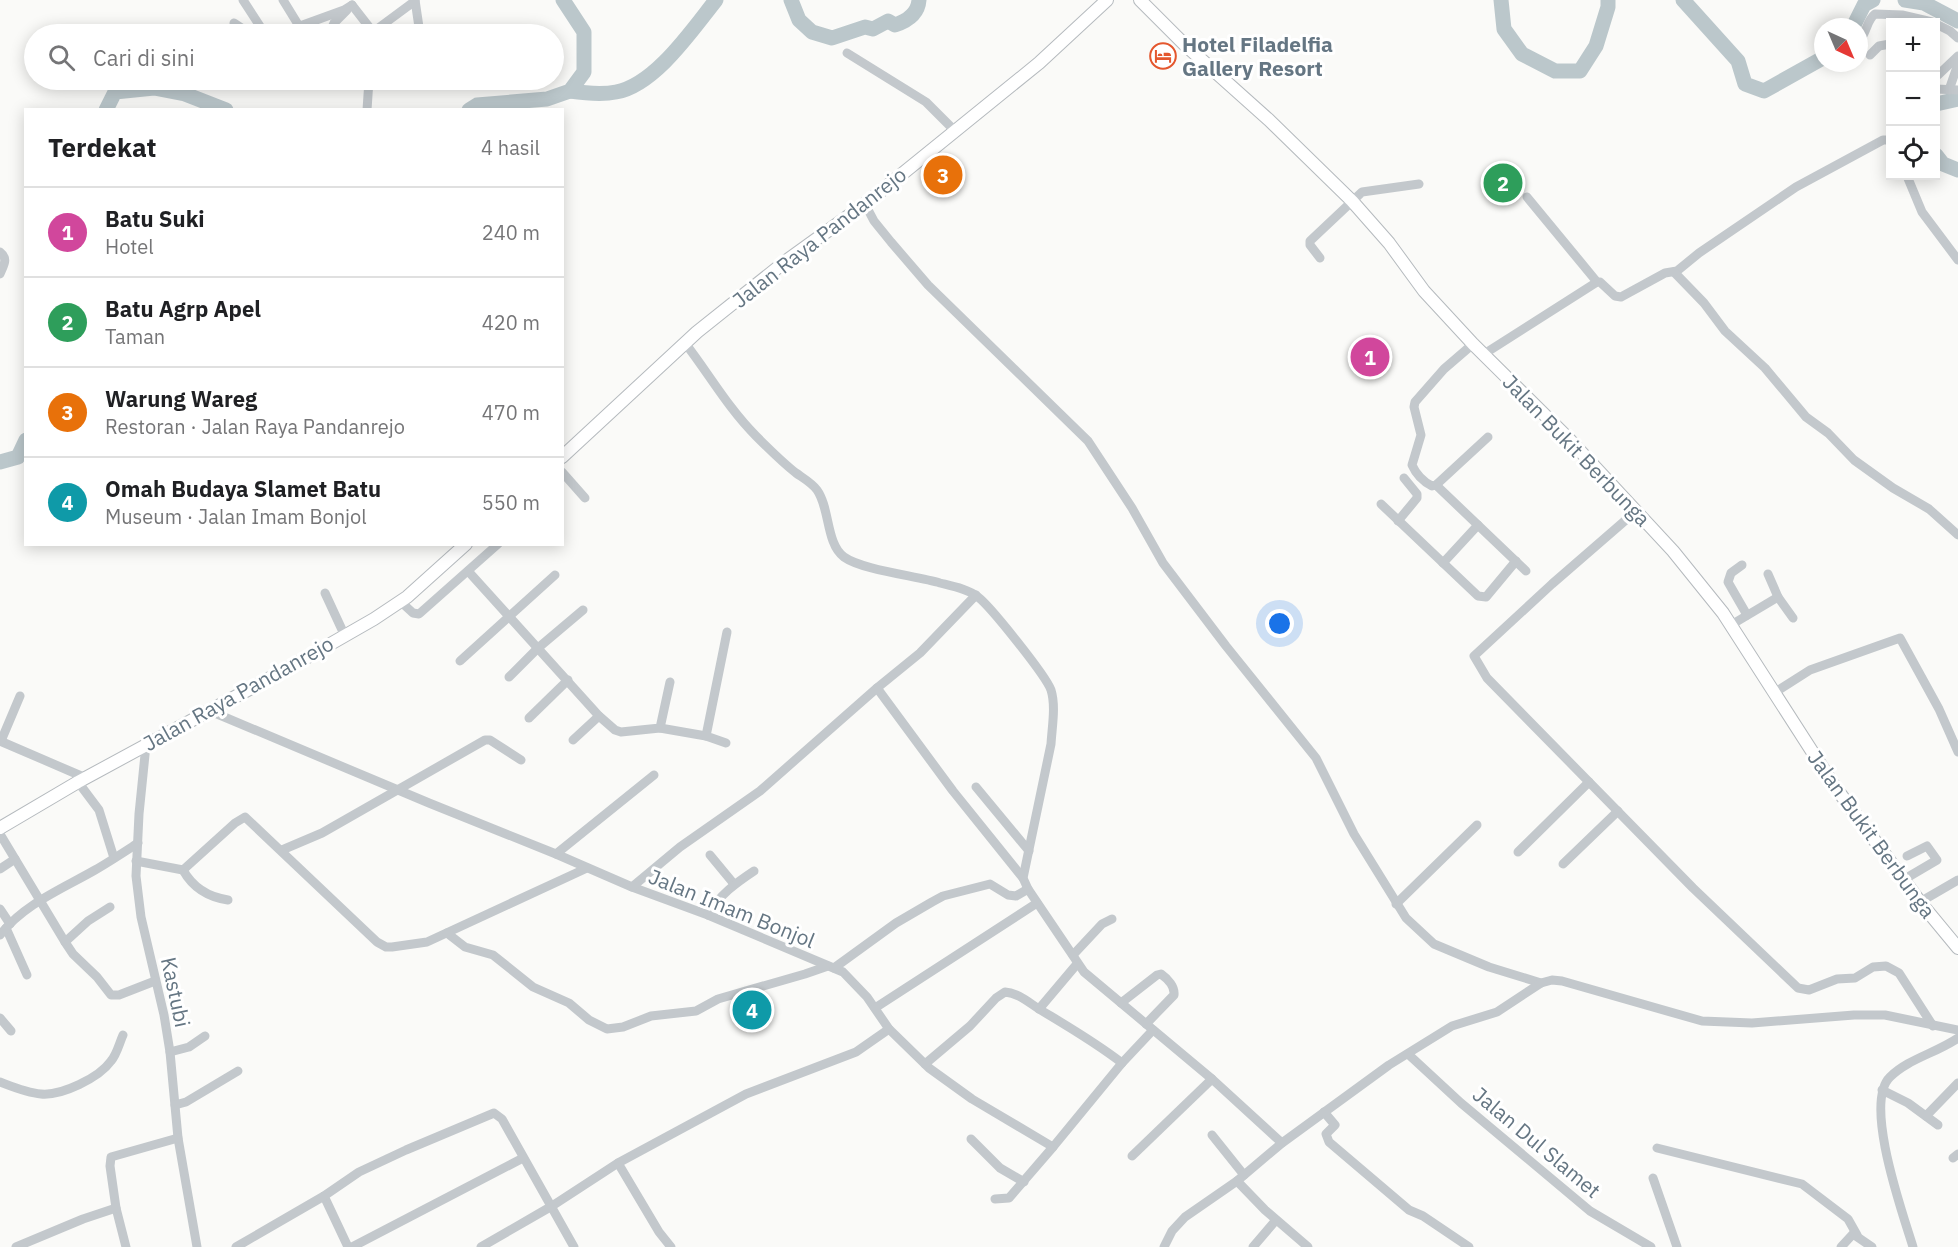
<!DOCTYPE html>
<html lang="id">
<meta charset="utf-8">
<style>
:root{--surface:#fff;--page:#f2f2f2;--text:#202124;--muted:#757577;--line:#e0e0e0;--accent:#ea580c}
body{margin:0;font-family:"IBM Plex Sans",sans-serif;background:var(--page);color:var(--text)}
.controls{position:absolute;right:18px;top:18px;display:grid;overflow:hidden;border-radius:0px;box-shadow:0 3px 15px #0003}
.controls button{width:54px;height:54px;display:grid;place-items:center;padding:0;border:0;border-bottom:2px solid var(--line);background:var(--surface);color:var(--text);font:30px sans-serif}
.compass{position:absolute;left:1814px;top:18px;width:54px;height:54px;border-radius:50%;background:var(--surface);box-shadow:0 3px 15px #0003;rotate:136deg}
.you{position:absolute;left:1280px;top:624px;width:21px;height:21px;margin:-15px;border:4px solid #fff;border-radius:50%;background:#1a73e8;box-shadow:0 0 0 9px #1a73e833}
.badge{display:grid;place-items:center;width:39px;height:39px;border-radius:50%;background:var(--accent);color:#fff;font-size:20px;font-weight:700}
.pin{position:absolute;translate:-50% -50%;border:3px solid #fff;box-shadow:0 2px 6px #0006}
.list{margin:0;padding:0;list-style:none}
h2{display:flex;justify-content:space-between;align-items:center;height:78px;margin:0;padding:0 24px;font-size:26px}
h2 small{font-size:20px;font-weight:400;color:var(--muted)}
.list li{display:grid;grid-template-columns:39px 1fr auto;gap:18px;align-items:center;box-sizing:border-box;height:90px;padding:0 24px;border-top:2px solid var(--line)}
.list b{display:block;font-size:22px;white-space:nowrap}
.list p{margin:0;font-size:20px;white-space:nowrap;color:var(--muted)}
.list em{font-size:20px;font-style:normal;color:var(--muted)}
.icon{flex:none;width:33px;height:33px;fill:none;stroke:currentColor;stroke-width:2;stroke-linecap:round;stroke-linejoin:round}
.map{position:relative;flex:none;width:1958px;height:1247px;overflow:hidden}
.search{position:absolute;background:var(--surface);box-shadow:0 3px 15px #0003;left:24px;top:24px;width:540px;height:66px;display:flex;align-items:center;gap:15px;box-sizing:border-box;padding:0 21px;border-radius:33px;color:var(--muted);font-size:22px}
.panel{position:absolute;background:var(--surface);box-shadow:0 3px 15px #0003;left:24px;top:108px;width:540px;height:438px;border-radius:0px}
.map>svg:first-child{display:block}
</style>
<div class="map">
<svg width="1958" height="1247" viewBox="0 0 1958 1247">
<rect width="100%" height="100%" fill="#fafaf8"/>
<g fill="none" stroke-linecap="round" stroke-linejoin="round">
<!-- river -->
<g stroke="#bbc7cb" stroke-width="15">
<path d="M 791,0 L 799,20 L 812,32 L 832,38 L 865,27 L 873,29 L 888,21 L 895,25 C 907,21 918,14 919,0"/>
<polyline points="1501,0 1504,29 1522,54 1555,71 1580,71 1596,46 1608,7 1608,0"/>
<polyline points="1683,0 1738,61 1745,84 1764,91 1823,58"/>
<polyline points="1905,0 1924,3 1958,21"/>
<polyline points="1853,27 1864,5 1873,0"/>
<path d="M 570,91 C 584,93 601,95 616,92 C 655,85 692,30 716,0"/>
<polyline points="1936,104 1958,99"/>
<polyline points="106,110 115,92 154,88 185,94 226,110"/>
<polyline points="469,110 477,105 547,99 570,91 584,72 584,32 563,0"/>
<polyline points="1936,155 1943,164 1958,170"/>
<polyline points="0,462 18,457 26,440"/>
</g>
<!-- major casing -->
<g stroke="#b5babe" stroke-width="14">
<g id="major">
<polyline points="1140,0 1184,44 1269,120 1352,201 1389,243 1424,291 1473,344 1569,439 1673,551 1723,613 1833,784 1920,902 1958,948"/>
<polyline points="562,457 697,332 786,261 865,204 1039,63 1107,0"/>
<polyline points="0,828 78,782 292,666 374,619 407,597 466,544"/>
</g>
</g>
<!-- minor -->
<g stroke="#c3c8cc" stroke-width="9">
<polyline points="243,0 265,34"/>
<polyline points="283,0 299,26"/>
<polyline points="415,0 420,34"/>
<polyline points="352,5 373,32 415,1"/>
<polyline points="234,23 249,33 258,34"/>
<polyline points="1936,24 1950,31 1958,38"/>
<polyline points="278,34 344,10 352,5"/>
<polyline points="329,34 334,23 347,10"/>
<path d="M 1859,41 C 1867,33 1866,21 1875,14 L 1902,15 L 1932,22"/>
<polyline points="847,53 926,102 954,130"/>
<polyline points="1870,55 1879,46 1890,44"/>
<polyline points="1938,75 1958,56"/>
<polyline points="1936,89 1958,90"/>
<polyline points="1949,90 1958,64"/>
<polyline points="367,110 369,80"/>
<polyline points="1907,176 1922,212 1958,260"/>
<polyline points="1527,197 1597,282 1600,282 1615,296 1621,297 1665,273 1677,271 1699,253 1796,187 1883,140 1890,140"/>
<polyline points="865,204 874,221 891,242 928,285 1088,441 1132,508 1163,563 1226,646 1316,758 1354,834 1406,918 1434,944 1489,967 1541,983"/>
<path d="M 0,252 C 9,259 3,266 0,274"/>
<polyline points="1320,258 1310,245 1310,241 1362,192 1419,184"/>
<polyline points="1674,272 1704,303 1725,331 1765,368 1806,417 1828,433 1854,460 1893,488 1929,509 1958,535"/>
<path d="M 685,343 C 709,374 728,408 756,436 C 769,449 782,462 796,473 C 803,478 812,483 817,490 C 830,508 826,544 844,557 C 862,570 917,576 940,583 C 952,586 968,589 978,597 C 991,607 1046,676 1051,690 C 1056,706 1052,727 1051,744 L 1023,878 L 1028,889 L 1084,972 L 1212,1079 L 1282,1143"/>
<path d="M 1473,344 L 1444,369 L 1415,402 L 1414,407 L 1421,435 L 1412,465 C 1416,474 1422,481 1432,486 L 1436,485 L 1488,437"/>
<polyline points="1484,354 1597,282"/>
<polyline points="562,472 585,498"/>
<polyline points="1436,485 1526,571"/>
<polyline points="1381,504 1478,596 1486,597 1516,561"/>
<polyline points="1635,512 1552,584 1474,656 1487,678 1693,888 1798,988 1809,990 1837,979 1855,978 1873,967 1886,966 1899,973 1933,1026"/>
<polyline points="1398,521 1417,498 1417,494 1404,478"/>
<polyline points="1443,563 1478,525"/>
<polyline points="1742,565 1731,573 1728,582 1747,615"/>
<polyline points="468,571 599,716 615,730 621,732 660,728 670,682"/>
<polyline points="1768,574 1778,597 1793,618"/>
<polyline points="325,593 344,634"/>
<polyline points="401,602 413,613 419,614 498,544"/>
<polyline points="1731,625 1778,597"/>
<polyline points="460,661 555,575"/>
<polyline points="509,677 538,648 583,610"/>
<polyline points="877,688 920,653 976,595"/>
<polyline points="1774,693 1810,670 1900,638 1939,709 1958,752"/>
<polyline points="210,711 429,803 556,854 632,887 708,915 843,972 867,997 889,1029 929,1068 972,1099 1053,1147 1122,1063 1153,1030"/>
<polyline points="529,718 568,680"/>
<polyline points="660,728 706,736"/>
<polyline points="573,740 599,716"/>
<polyline points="0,741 86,778"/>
<polyline points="1,741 20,696"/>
<polyline points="726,743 706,736 727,632"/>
<polyline points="146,745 139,814 136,876 141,917 164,1015 170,1052 178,1138 197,1247"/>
<polyline points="78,782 99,810 114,858"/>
<polyline points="976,787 1029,851"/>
<polyline points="0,834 65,942 88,921 110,907"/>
<polyline points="282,850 322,833 485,740 490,740 521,760"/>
<polyline points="1518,852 1589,782"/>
<polyline points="556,854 654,775"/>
<polyline points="710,855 734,884"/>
<polyline points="136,861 183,870 235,823 245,817 377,942 386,947 392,947 427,942 587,868"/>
<polyline points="1563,864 1618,811"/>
<polyline points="0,869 15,859"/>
<path d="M 183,870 C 193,888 208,897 228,900"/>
<polyline points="1903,880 1937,860 1927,846 1907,856"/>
<polyline points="632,887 680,847 760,791 877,688 953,791 1023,878"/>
<polyline points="1920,902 1958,880"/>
<polyline points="1396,904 1477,825"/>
<polyline points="0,909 10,924"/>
<path d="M 708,915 C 719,895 736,883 754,871"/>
<polyline points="6,928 27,975"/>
<polyline points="447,933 465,947 493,955 533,987 569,1003 589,1020 607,1029 623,1027 651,1016 696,1011 718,999 805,974 828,966"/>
<path d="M 0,935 C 24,904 62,889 95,870 C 109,862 124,852 138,843"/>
<polyline points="65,942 73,954 97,977 111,995 119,995 155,981"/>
<polyline points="1073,955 1102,924 1112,919"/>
<polyline points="834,968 896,923 932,902 943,896 990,884 1008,895 1016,896 1028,889"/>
<path d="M 1121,1003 L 1157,975 L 1161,974 C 1168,979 1175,987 1174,995 L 1146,1024"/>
<polyline points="875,1008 1037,903"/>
<polyline points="1039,1009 1077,964"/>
<polyline points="0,1018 11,1031"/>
<polyline points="170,1052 189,1047 205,1036"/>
<polyline points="1408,1054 1461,1103 1590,1211 1651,1247"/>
<path d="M 925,1064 L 970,1026 L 996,998 L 1005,992 C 1018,993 1028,1002 1039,1009 C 1067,1026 1095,1042 1122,1063"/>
<path d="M 0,1082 C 13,1087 27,1093 41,1094 C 61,1096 99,1078 111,1061 C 117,1054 119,1044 123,1035"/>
<polyline points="1882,1090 1908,1103 1938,1125"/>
<polyline points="175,1105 186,1102 238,1071"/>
<polyline points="1324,1112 1335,1125 1326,1134 1329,1142 1409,1210 1423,1216 1469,1247"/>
<polyline points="1926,1116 1958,1083"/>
<polyline points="1212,1135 1244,1175"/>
<polyline points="971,1139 1000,1168 1024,1182"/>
<polyline points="1657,1148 1802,1184 1848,1219 1857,1235"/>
<polyline points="1132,1156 1212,1079"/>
<polyline points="1953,1158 1958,1154"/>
<polyline points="618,1163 659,1232 671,1247"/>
<polyline points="1653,1178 1677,1247"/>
<polyline points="1237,1181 1265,1210 1308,1247"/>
<polyline points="324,1196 348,1247"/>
<polyline points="995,1199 1009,1198 1053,1147"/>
<polyline points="116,1208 126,1247"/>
<polyline points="16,1247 83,1219 116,1208 110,1166 111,1157 178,1138"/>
<polyline points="236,1247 324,1196 359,1172 406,1150 494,1113 502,1119 574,1247"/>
<polyline points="352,1247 523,1158"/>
<polyline points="481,1247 552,1206 618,1163 746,1094 856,1052 889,1029"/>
<polyline points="1164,1247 1172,1231 1185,1217 1237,1181 1282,1143 1389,1065 1452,1026 1497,1012 1541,983 1552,980 1562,981 1702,1021 1752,1023 1854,1015 1885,1015 1958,1030"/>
<polyline points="1253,1247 1276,1220"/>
<polyline points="1841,1247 1853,1234 1872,1247"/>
<path d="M 1913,1247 C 1903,1214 1863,1103 1890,1077 C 1908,1059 1936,1053 1958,1038"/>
</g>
<!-- major -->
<use href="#major" stroke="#fff" stroke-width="12"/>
</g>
<!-- icons -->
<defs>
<g id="hotel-ring" transform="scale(1.35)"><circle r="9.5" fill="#fff" stroke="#e4572e" stroke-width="1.5"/><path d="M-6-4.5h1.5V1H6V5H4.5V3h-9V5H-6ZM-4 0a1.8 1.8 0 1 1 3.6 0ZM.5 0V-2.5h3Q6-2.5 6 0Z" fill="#e4572e"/></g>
</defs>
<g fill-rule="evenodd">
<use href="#hotel-ring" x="1163" y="56"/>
</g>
<g text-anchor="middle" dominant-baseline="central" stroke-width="6" stroke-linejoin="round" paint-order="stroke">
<!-- poi labels -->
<g font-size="21" font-weight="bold" fill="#657683" stroke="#fff" text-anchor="start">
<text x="1182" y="44">Hotel Filadelfia<tspan x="1182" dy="24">Gallery Resort</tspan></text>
</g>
<!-- street labels -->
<g font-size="21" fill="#657683" stroke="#fff">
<text transform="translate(819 237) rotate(-38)">Jalan Raya Pandanrejo</text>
<text transform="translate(1577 450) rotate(46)">Jalan Bukit Berbunga</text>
<text transform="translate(238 693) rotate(-29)">Jalan Raya Pandanrejo</text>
<text transform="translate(1872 834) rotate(54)">Jalan Bukit Berbunga</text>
<text transform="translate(732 908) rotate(22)">Jalan Imam Bonjol</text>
<text transform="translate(176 992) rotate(78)">Kastubi</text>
<text transform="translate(1537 1142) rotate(40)">Jalan Dul Slamet</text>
</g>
</g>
</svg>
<div class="controls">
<button>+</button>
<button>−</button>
<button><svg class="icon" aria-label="locate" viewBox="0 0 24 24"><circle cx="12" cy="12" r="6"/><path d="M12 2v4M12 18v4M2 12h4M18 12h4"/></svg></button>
</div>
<svg class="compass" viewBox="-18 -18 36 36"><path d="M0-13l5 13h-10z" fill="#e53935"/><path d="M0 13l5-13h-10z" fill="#757577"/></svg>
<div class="you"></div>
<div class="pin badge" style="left:1370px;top:357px;background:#d1479c">1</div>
<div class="pin badge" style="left:1503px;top:183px;background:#2e9e5b">2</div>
<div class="pin badge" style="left:943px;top:175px;background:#e8710a">3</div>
<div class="pin badge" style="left:752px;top:1010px;background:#0f9aa8">4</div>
<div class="search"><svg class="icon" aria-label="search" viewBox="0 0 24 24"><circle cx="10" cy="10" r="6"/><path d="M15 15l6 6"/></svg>Cari di sini</div>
<section class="panel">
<h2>Terdekat<small>4 hasil</small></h2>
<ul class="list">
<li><span class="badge" style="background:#d1479c">1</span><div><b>Batu Suki</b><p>Hotel</p></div><em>240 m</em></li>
<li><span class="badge" style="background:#2e9e5b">2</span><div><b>Batu Agrp Apel</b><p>Taman</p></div><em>420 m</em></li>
<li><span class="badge" style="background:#e8710a">3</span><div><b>Warung Wareg</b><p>Restoran · Jalan Raya Pandanrejo</p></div><em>470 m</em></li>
<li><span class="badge" style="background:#0f9aa8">4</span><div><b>Omah Budaya Slamet Batu</b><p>Museum · Jalan Imam Bonjol</p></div><em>550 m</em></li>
</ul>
</section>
</div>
